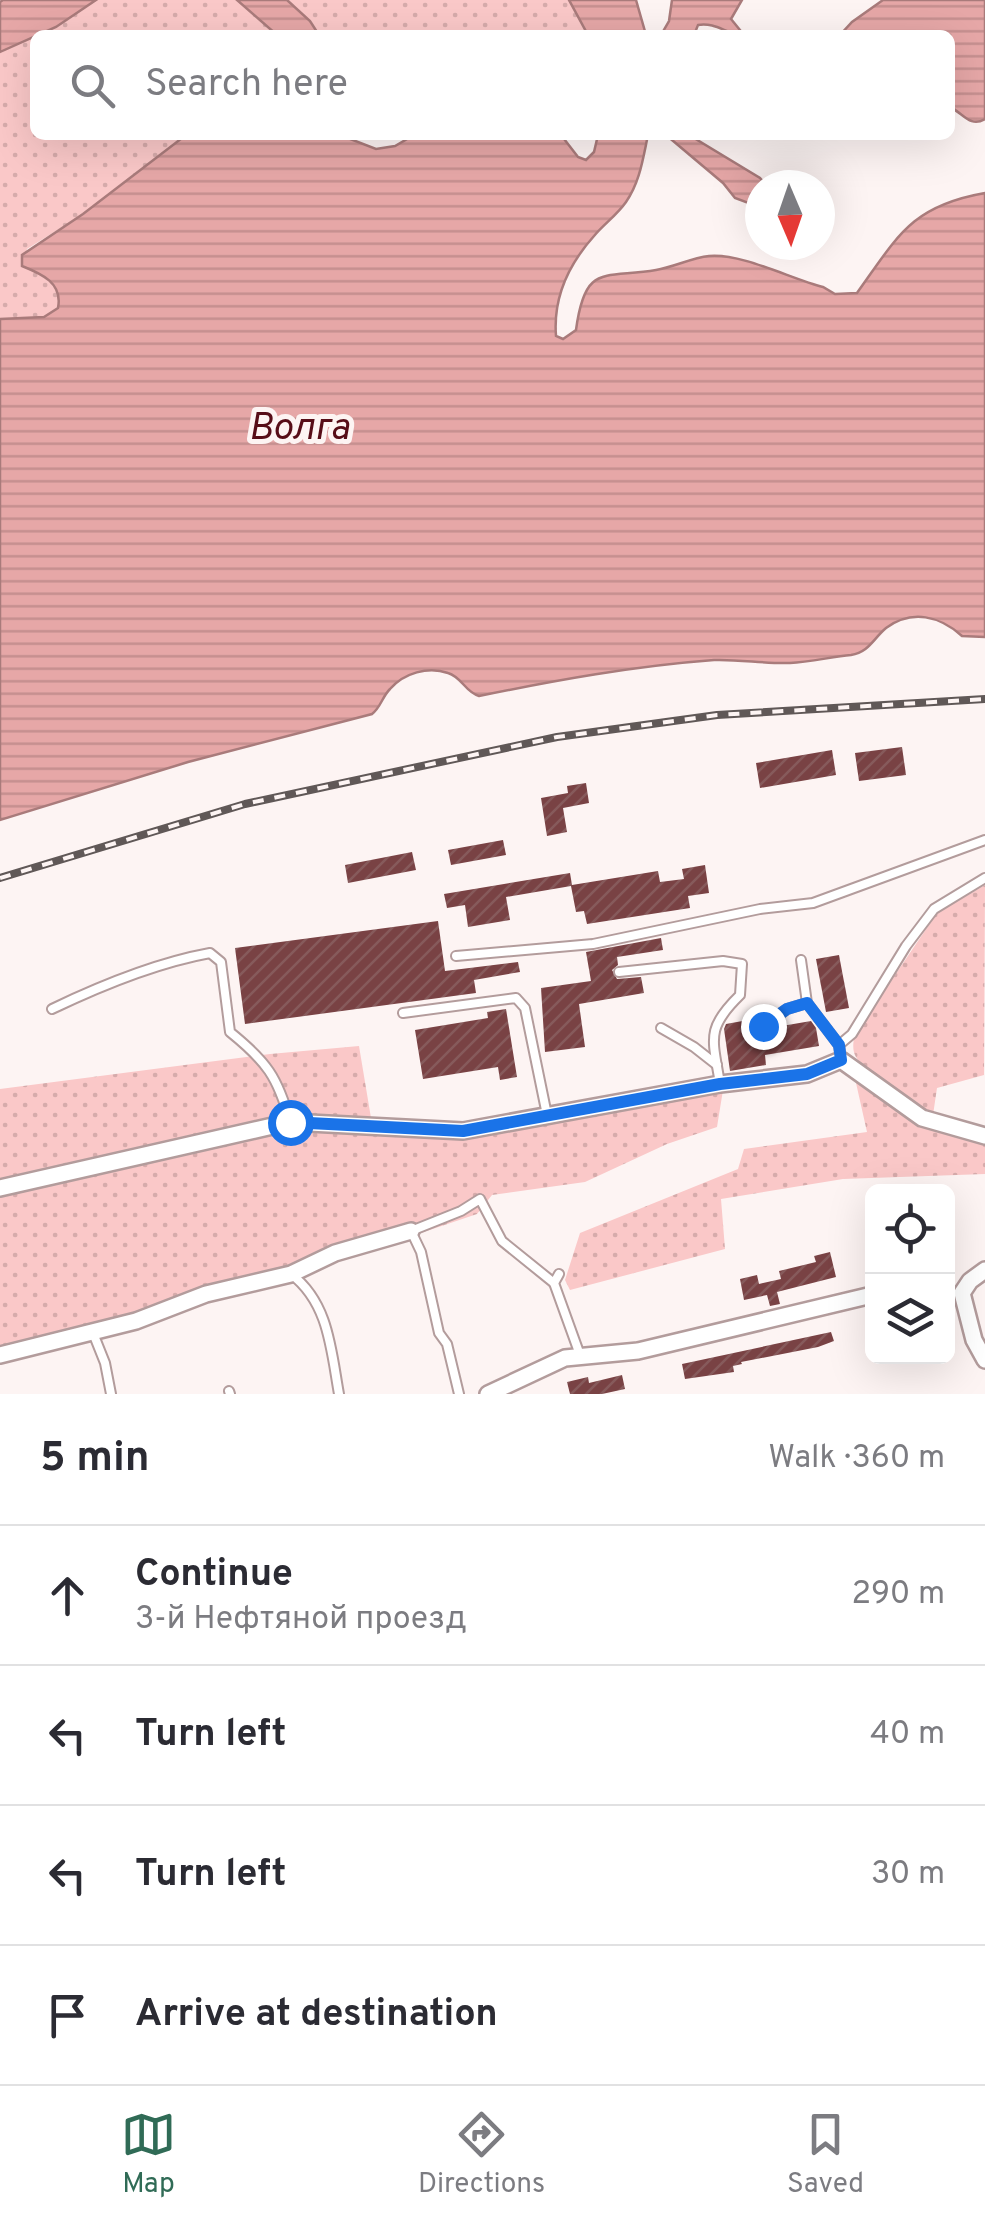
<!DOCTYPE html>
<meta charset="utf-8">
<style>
:root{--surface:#fff;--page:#f2f2f3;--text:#2b2b33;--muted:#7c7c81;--line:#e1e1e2;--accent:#306b56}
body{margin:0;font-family:Overpass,sans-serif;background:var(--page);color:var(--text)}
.controls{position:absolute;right:30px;bottom:30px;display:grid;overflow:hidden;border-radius:15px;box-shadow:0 10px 40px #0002}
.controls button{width:90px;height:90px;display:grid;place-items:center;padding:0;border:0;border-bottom:2px solid var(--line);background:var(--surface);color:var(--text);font:50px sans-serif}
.compass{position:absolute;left:745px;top:170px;width:90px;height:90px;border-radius:50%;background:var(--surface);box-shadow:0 10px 40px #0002;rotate:178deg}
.stop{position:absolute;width:30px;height:30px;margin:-22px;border:8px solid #1a73e8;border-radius:50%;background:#fff}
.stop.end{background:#1a73e8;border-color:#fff;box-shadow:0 2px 10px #0008}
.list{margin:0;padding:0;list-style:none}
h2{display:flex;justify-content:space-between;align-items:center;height:130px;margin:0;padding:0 40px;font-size:42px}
h2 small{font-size:32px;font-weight:400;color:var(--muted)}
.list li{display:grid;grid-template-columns:65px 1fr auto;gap:30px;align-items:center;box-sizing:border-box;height:140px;padding:0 40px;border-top:2px solid var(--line)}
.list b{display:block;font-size:38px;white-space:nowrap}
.list p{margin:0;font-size:32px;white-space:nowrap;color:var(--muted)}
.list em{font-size:32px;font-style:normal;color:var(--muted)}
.icon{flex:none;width:55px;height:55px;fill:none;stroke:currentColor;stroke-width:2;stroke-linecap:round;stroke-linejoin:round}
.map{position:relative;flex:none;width:985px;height:1394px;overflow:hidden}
.search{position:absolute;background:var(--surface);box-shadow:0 10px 40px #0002;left:30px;right:30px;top:30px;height:110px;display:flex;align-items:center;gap:25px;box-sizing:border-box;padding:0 35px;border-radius:15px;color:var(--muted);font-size:38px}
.sheet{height:690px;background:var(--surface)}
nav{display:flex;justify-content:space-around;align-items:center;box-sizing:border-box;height:140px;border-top:2px solid var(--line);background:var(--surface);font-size:28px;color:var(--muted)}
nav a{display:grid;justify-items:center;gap:5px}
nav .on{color:var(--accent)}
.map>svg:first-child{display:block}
</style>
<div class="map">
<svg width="985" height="1394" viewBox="0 0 985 1394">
<defs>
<pattern id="grass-dots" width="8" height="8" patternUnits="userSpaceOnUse" patternTransform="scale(2.5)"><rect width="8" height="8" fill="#fac8c8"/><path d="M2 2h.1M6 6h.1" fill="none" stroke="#d6abab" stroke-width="1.8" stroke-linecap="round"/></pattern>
<pattern id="water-rules" width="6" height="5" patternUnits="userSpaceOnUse" patternTransform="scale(2.5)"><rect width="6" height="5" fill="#e6a7a7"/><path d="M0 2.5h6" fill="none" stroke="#c58f8f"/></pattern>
<pattern id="building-hatch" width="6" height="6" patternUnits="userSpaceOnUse" patternTransform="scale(2.5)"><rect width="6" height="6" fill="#794244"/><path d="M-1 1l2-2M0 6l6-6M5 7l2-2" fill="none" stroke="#865a5b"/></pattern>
</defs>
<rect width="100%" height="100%" fill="#fdf4f3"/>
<!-- grass -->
<g fill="url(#grass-dots)">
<polygon points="96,0 237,0 277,35 37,35 56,27"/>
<polygon points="287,0 569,0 588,35 319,35 310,21"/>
<path d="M 35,36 L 35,135 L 186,135 L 83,214 L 27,249 L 22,266 C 42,274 63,283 58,308 L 44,317 L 0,319 L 0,52 Z"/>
<path d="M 985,885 L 984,1075 L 937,1088 L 933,1115 C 913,1105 867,1077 856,1057 C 852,1050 853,1042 855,1034 L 937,913 Z"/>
<polygon points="359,1046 372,1124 296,1115 0,1180 0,1089 270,1054"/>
<path d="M 854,1074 C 893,1102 934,1139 985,1141 L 985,1174 L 843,1179 L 721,1199 L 725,1249 L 570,1290 L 565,1280 L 580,1233 L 738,1169 L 744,1149 L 867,1132 Z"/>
<polygon points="723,1090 717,1127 667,1144 585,1182 492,1195 477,1214 415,1235 0,1359 0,1194 292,1128 408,1136"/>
</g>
<!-- water -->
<g fill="url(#water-rules)" stroke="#a97b7b" stroke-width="2.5">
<polygon points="3,0 96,0 56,27 0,52 0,2"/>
<polygon points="237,0 287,0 310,21 319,35 277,35"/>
<polygon points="569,0 636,0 646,35 588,35"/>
<path d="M 672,0 L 742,0 L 731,19 L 744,35 C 727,35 717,22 698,25 L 694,35 L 661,35 L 669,21 Z"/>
<path d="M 883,0 L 985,0 L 985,119 C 970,128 963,113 950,107 L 950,35 L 840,35 L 852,22 Z"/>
<path d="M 186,135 L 340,135 L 376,149 L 395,146 L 414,135 L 561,135 L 578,157 L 586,160 L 594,152 L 598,135 L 648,135 C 643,158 640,182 626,202 C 617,215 604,224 594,236 C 569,264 553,298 556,336 L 563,339 L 576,330 C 585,263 603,279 656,270 C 674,267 691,258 709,256 C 742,253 791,279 823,287 L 835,294 L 857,293 C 898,236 911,206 985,193 L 985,637 L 962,636 C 940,616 912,609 886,628 C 873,639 869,652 851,655 C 831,657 810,662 790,663 C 765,664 739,659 714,660 C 634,666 557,680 479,696 C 465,692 462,677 448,673 C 428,666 404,673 390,689 C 382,697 381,707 372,714 L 188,762 L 0,820 L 0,319 L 44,317 L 58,308 C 63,283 42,274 22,266 L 22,255 L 83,214 Z"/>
<polygon points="666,135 689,135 760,178 766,185 760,185 760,202 751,204 735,198 723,183"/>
</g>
<!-- building -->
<g fill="url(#building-hatch)">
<polygon points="902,747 906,775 859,781 855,753"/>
<polygon points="832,750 836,775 760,788 756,763"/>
<polygon points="586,783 589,803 563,808 567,832 547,836 541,798 568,793 567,786"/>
<polygon points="503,840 506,855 451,865 448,850"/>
<polygon points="412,852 416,870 348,883 345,865"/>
<polygon points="705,865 709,893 688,896 690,908 587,924 584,911 576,912 571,886 506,897 510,920 468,927 465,905 447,908 444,894 570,873 572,885 658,871 660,882 684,879 682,869"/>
<polygon points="438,921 445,971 518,962 520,972 474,980 476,993 245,1024 235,948"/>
<polygon points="661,938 663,950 617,957 618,965 612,970 617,979 641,977 644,993 579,1004 585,1047 545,1052 541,988 591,981 586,952"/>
<polygon points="839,955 849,1008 826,1012 816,959"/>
<polygon points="506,1009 517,1077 500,1080 498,1067 423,1079 415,1030 488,1018 487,1012"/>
<polygon points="748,1020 752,1040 774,1037 772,1029 776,1027 811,1021 816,1028 819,1046 765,1055 766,1065 730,1071 724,1029 726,1024"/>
<polygon points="830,1252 836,1277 777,1292 780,1304 770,1306 767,1295 744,1300 740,1279 757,1275 759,1284 781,1279 779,1271 816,1262 814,1256"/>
<polygon points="831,1332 834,1341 818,1347 741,1362 742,1364 733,1366 734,1372 685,1379 682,1364"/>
<polygon points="622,1375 625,1389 602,1394 570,1394 567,1382 588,1377 589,1383"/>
</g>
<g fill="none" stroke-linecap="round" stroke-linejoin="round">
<!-- service casing -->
<g stroke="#b39c9c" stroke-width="12">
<g id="service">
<polyline points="456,956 593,944 760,909 813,903 985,840"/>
<polyline points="801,960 807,1003 839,1045"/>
<path d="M 619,972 L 723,961 L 742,964 L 740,995 C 705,1029 713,1039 720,1084"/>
<path d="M 52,1009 C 102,985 155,963 210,953 L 221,962 L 230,1032 C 266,1061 278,1077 290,1122"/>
<polyline points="403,1013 516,998 525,1008 547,1115"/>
<polyline points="763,1027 787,1009 807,1003"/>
<polyline points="661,1028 694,1047 717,1065"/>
<polyline points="841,1059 839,1045 852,1034 906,946 934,909 985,878"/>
<path d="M 291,1274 C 329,1303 331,1350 339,1394"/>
<polyline points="559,1274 554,1283 580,1355"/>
<polyline points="93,1333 105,1363 111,1394"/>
<polyline points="229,1391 230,1394"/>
<polyline points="459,1394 447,1344 439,1333 421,1252 411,1231 461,1211 480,1199 502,1241 554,1283"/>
</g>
</g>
<!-- minor casing -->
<g stroke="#b39c9c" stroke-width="20">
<g id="minor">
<polyline points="0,1188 290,1122 463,1131 720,1084 807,1074 841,1060 922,1118 985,1136"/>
<polyline points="985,1270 970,1281 962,1293 974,1340 985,1360"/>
<polyline points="0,1355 136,1321 206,1294 291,1274 335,1253 411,1231"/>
<polyline points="488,1394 565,1358 638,1351 872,1295"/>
</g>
</g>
<!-- service -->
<use href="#service" stroke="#fff" stroke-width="8"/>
<!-- minor -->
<use href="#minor" stroke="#fff" stroke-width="15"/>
<!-- rail casing -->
<g stroke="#605857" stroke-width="8">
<polyline id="rail" points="0,878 245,804 557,737 717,715 985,699"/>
</g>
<!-- rail -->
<use href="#rail" stroke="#fdf4f3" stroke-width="4" stroke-dasharray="11" stroke-linecap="butt"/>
</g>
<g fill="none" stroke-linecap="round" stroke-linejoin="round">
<!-- route -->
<polyline stroke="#1a73e8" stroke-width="12" points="290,1122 463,1131 720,1084 807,1074 841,1060 839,1045 807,1003 787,1009 763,1026"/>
</g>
<g text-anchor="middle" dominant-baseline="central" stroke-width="10" stroke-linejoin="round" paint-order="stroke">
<!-- water labels -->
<g font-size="38" font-style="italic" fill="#570d18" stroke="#fdf4f3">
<text x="299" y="429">Волга</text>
</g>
</g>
</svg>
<div class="controls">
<button><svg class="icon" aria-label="locate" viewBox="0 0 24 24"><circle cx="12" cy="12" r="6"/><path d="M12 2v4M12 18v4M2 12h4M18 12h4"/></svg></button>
<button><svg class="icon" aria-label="layers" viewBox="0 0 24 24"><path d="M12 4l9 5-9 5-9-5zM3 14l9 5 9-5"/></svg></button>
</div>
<svg class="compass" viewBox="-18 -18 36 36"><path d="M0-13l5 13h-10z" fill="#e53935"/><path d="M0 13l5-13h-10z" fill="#7c7c81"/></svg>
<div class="stop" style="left:290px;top:1122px"></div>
<div class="stop end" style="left:763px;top:1026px"></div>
<div class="search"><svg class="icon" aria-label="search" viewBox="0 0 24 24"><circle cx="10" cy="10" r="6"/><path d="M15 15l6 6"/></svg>Search here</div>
</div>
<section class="sheet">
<h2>5 min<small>Walk · 360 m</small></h2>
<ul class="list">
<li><svg class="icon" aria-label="ahead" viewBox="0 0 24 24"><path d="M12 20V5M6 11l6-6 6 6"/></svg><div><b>Continue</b><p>3-й Нефтяной проезд</p></div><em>290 m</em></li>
<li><svg class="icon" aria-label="left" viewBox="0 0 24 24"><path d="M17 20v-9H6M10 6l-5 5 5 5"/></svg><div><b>Turn left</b></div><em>40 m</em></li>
<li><svg class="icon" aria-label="left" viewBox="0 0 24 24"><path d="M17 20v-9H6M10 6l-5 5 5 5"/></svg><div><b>Turn left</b></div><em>30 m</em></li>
<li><svg class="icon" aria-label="arrive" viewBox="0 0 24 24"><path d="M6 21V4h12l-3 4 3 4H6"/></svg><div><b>Arrive at destination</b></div></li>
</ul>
</section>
<nav>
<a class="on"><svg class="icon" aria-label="map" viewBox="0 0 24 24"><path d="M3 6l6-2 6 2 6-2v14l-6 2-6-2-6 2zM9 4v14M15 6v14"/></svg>Map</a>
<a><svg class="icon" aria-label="directions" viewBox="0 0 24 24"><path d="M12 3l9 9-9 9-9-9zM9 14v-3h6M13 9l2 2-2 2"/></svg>Directions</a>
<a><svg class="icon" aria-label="saved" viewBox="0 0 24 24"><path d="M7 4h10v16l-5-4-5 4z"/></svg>Saved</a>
</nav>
